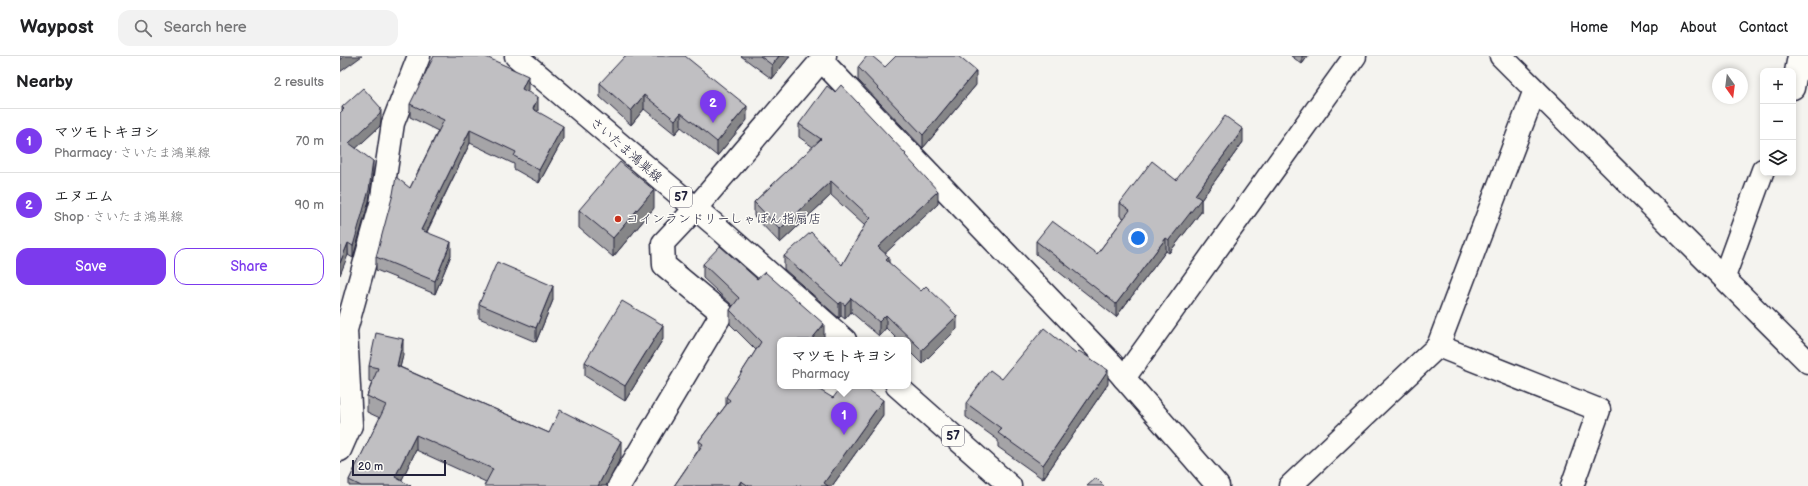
<!DOCTYPE html>
<meta charset="utf-8">
<style>
:root{--surface:#fff;--page:#f2f2f2;--text:#202124;--muted:#757577;--line:#e0e0e0;--accent:#7c3aed}
body{margin:0;font-family:"Balsamiq Sans","Klee One",sans-serif;background:var(--page);color:var(--text)}
.controls{position:absolute;right:12px;top:12px;display:grid;overflow:hidden;border-radius:8px;box-shadow:0 2px 6px #0003}
.controls button{width:36px;height:36px;display:grid;place-items:center;padding:0;border:0;border-bottom:1px solid var(--line);background:var(--surface);color:var(--text);font:20px sans-serif}
.compass{position:absolute;left:1372px;top:12px;width:36px;height:36px;border-radius:50%;background:var(--surface);box-shadow:0 2px 6px #0003;rotate:166deg}
.scale{position:absolute;left:12px;bottom:10px;width:94px;box-sizing:border-box;padding-left:4px;border:2px solid #22223b;border-top:0;font-size:11px;line-height:14px;white-space:nowrap;color:#22223b;-webkit-text-stroke:3px #fdfcf7;paint-order:stroke}
.you{position:absolute;left:798px;top:182px;width:14px;height:14px;margin:-10px;border:3px solid #fff;border-radius:50%;background:#1a73e8;box-shadow:0 0 0 6px #1a73e833}
.badge{display:grid;place-items:center;width:26px;height:26px;border-radius:50%;background:var(--accent);color:#fff;font-size:13px;font-weight:700}
.pin{position:absolute;translate:-50% -33px;filter:drop-shadow(0 1px 2px #0008)}
.pin::after{content:'';position:absolute;top:21px;width:14px;height:12px;background:inherit;clip-path:polygon(0 0,100% 0,50% 100%)}
.popup{position:absolute;left:437px;top:281px;width:134px;height:52px;box-sizing:border-box;display:grid;place-content:center;border-radius:8px;background:var(--surface);filter:drop-shadow(0 1px 3px #0005);font-size:13px;white-space:nowrap;color:var(--muted)}
.popup b{font-size:15px;color:var(--text)}
.popup::after{content:'';position:absolute;left:50%;top:100%;margin-left:-8px;border:8px solid transparent;border-top-color:var(--surface)}
.list{margin:0;padding:0;list-style:none}
h2{display:flex;justify-content:space-between;align-items:center;height:52px;margin:0;padding:0 16px;font-size:17px}
h2 small{font-size:13px;font-weight:400;color:var(--muted)}
.list li{display:grid;grid-template-columns:26px 1fr auto;gap:12px;align-items:center;box-sizing:border-box;height:64px;padding:0 16px;border-top:1px solid var(--line)}
.list b{display:block;font-size:15px;white-space:nowrap}
.list p{margin:0;font-size:13px;white-space:nowrap;color:var(--muted)}
.list em{font-size:13px;font-style:normal;color:var(--muted)}
.actions{display:flex;gap:8px;padding:12px 16px}
.actions a{flex:1;padding:9px 0;border:1px solid var(--accent);border-radius:12px;text-align:center;font-size:14px;color:var(--accent)}
.actions .main{background:var(--accent);color:#fff}
.icon{flex:none;width:22px;height:22px;fill:none;stroke:currentColor;stroke-width:2;stroke-linecap:round;stroke-linejoin:round}
.map{position:relative;flex:none;width:1468px;height:430px;overflow:hidden}
header{display:flex;align-items:center;gap:24px;box-sizing:border-box;height:56px;padding:0 20px;background:var(--surface);border-bottom:1px solid var(--line)}
header strong{font-size:19px}
nav{display:flex;gap:22px;margin-inline-start:auto;font-size:14px}
.search{width:280px;height:36px;background:var(--page);display:flex;align-items:center;gap:10px;box-sizing:border-box;padding:0 14px;border-radius:12px;color:var(--muted);font-size:15px}
main{display:flex}
aside{flex:1;background:var(--surface)}
.map>svg:first-child{display:block}
</style>
<header>
<strong>Waypost</strong>
<div class="search"><svg class="icon" aria-label="search" viewBox="0 0 24 24"><circle cx="10" cy="10" r="6"/><path d="M15 15l6 6"/></svg>Search here</div>
<nav><a>Home</a><a>Map</a><a>About</a><a>Contact</a></nav>
</header>
<main>
<aside>
<h2>Nearby<small>2 results</small></h2>
<ul class="list">
<li><span class="badge">1</span><div><b>マツモトキヨシ</b><p>Pharmacy · さいたま鴻巣線</p></div><em>70 m</em></li>
<li><span class="badge">2</span><div><b>エヌエム</b><p>Shop · さいたま鴻巣線</p></div><em>90 m</em></li>
</ul>
<div class="actions"><a class="main">Save</a><a>Share</a></div>
</aside>
<div class="map">
<svg width="1468" height="430" viewBox="0 0 1468 430">
<rect width="100%" height="100%" fill="#f4f3ef"/>
<filter id="ink" filterUnits="userSpaceOnUse"><feTurbulence type="fractalNoise" baseFrequency=".025" numOctaves="2"/><feDisplacementMap in="SourceGraphic" scale="8" xChannelSelector="R" yChannelSelector="G"/><feConvolveMatrix kernelMatrix="1 2 1 2 8 2 1 2 1" color-interpolation-filters="sRGB"/></filter>
<g filter="url(#ink)">
<g fill="none" stroke-linecap="round" stroke-linejoin="round">
<!-- minor casing -->
<g stroke="#22223b" stroke-width="25">
<g id="minor">
<polyline points="1161,0 1468,306"/>
<polyline points="482,5 771,307 878,430"/>
<polyline points="1453,32 1459,0"/>
<polyline points="1384,221 1423,114"/>
<polyline points="1098,290 1259,354 1232,430"/>
<polyline points="784,322 1015,0"/>
<polyline points="0,394 11,369 6,274 41,148 53,67 79,0"/>
<polyline points="279,430 382,257 324,209 323,187 355,153 485,0"/>
<polyline points="950,430 1098,290 1195,34"/>
</g>
</g>
<!-- major casing -->
<g stroke="#22223b" stroke-width="25">
<g id="major">
<polyline points="176,0 375,169 505,284"/>
<polyline points="557,330 670,430"/>
</g>
</g>
<!-- minor -->
<use href="#minor" stroke="#fdfcf7" stroke-width="22"/>
<!-- major -->
<use href="#major" stroke="#fdfcf7" stroke-width="22"/>
</g>
<!-- wall -->
<g fill="#a5a4a7" stroke="#22223b">
<polygon points="401,0 450,0 432,23"/>
<polygon points="951,0 968,0 962,8"/>
<polygon points="518,11 545,11 636,29 583,92 518,24"/>
<polygon points="260,27 407,64 377,100 341,71 335,78 304,53 291,69 260,41"/>
<polygon points="188,34 187,36 198,54 197,56 223,83 199,127 174,113 174,108 130,87 87,176 111,199 95,238 36,214 36,201 98,75 70,61 70,48"/>
<polygon points="2,51 41,64 40,70 16,92 33,117 29,145 13,202 8,199"/>
<polygon points="459,68 566,101 598,148 545,197 549,207 617,273 582,308 568,294 568,284 558,284 546,272 539,280 511,256 505,263 501,260 499,262 444,213 444,200 502,209 525,170 491,139 440,187 414,160 414,146 473,91 459,81"/>
<polygon points="903,86 861,144 861,156 829,197 826,195 776,261 696,198 696,185 757,198 784,162 780,160 780,147 836,124"/>
<polygon points="314,152 273,201 239,172 239,154"/>
<polygon points="363,208 484,282 482,284 440,284 440,330 493,342 543,359 492,430 334,430 359,393 359,385 386,349 386,341 416,294 390,268 390,254 393,250 363,222"/>
<polygon points="213,244 196,286 139,262 139,248"/>
<polygon points="323,283 285,345 245,320 245,306"/>
<polygon points="63,299 60,311 209,377 281,401 146,426 76,394 61,425 71,430 9,430 9,424 40,362 27,356 27,340 32,326 29,325 29,310"/>
<polygon points="662,323 768,328 703,423 658,391 658,384 626,361 626,347"/>
</g>
<!-- shaded-wall -->
<g fill="#868688" stroke="#22223b">
<polygon points="5,0 22,0 0,16 0,4"/>
<polygon points="439,0 450,0 432,23 432,9"/>
<polygon points="962,0 968,0 962,8"/>
<polygon points="636,15 636,29 583,92 583,79"/>
<polygon points="188,20 188,34 182,46 182,33"/>
<polygon points="304,39 304,53 291,69 291,55"/>
<polygon points="198,41 198,54 193,66 193,53"/>
<polygon points="407,50 407,64 377,100 377,86"/>
<polygon points="41,52 41,64 40,70 9,99 9,87"/>
<polygon points="341,57 341,71 335,78 335,64"/>
<polygon points="223,70 223,83 199,127 199,114"/>
<polygon points="903,73 903,86 861,144 861,156 829,197 829,184 855,139"/>
<polygon points="130,74 130,87 81,187 81,174"/>
<polygon points="33,105 33,117 29,145 13,202 13,190"/>
<polygon points="491,125 491,139 440,187 440,173"/>
<polygon points="314,134 314,152 273,201 273,182"/>
<polygon points="598,135 598,148 538,204 538,191"/>
<polygon points="826,182 826,195 776,261 776,248"/>
<polygon points="111,186 111,199 95,238 95,225"/>
<polygon points="8,187 8,199 0,219 0,207"/>
<polygon points="549,201 549,215 546,204"/>
<polygon points="213,230 213,244 196,286 196,272"/>
<polygon points="511,242 511,256 505,263 505,249"/>
<polygon points="501,246 501,260 499,262 499,248"/>
<polygon points="546,259 546,272 539,280 539,266"/>
<polygon points="617,260 617,273 582,308 582,294"/>
<polygon points="484,268 484,282 482,284 471,284"/>
<polygon points="323,269 323,283 285,345 285,330"/>
<polygon points="63,283 63,299 57,325 57,310"/>
<polygon points="768,314 768,328 703,423 703,409"/>
<polygon points="543,344 543,359 492,430 484,430 484,427"/>
<polygon points="76,379 76,394 59,430 55,421"/>
<polygon points="281,385 281,401 266,430 258,430"/>
<polygon points="401,425 401,430 398,430"/>
</g>
<!-- building -->
<g fill="#c0bfc2" stroke="#22223b">
<polygon points="0,0 5,0 0,4"/>
<polygon points="94,0 144,0 188,20 182,33 198,41 193,53 223,70 199,114 174,100 176,96 130,74 81,174 111,186 95,225 36,201 53,138 56,121 70,132 104,64 70,48"/>
<polygon points="285,0 345,0 407,50 377,86 341,57 335,64 304,39 291,55 260,27"/>
<polygon points="420,0 439,0 432,9"/>
<polygon points="527,0 532,0 545,11 556,0 618,0 636,15 583,79 518,11"/>
<polygon points="501,29 566,98 565,99 598,135 538,191 549,201 546,204 581,235 586,230 617,260 582,294 546,259 539,266 511,242 505,249 501,246 499,248 444,200 471,176 502,209 526,167 531,162 491,125 440,173 414,146 481,83 459,68 487,30 495,36"/>
<polygon points="23,32 41,52 40,58 9,87 33,105 29,134 13,190 8,187 0,207 0,57 4,53 2,51"/>
<polygon points="885,60 903,73 855,139 861,143 829,184 826,182 776,248 696,185 712,165 757,198 790,154 780,147 812,105 836,124"/>
<polygon points="280,106 314,134 273,182 239,154"/>
<polygon points="380,190 417,223 425,216 484,268 471,284 440,284 440,330 473,330 493,342 502,330 523,330 543,344 484,427 488,430 409,430 401,425 398,430 334,430 363,388 359,385 390,344 386,341 421,286 390,254 399,242 363,208"/>
<polygon points="157,206 213,230 196,272 139,248"/>
<polygon points="282,245 323,269 285,330 245,306"/>
<polygon points="704,272 736,298 739,295 768,314 703,409 658,377 662,373 626,347 650,314 662,323"/>
<polygon points="36,277 63,283 57,310 209,377 220,354 281,385 258,430 144,430 153,413 76,379 55,421 71,430 21,430 9,424 46,349 27,340 38,312 29,310"/>
<polygon points="756,422 764,430 747,430"/>
</g>
</g>
<!-- markers -->
<circle fill="#c8321e" stroke="#fdfcf7" stroke-width="1.5" cx="278" cy="163" r="4"/>
<g text-anchor="middle" dominant-baseline="central" stroke-width="3" stroke-linejoin="round" paint-order="stroke">
<!-- shield labels -->
<g fill="#fdfcf7" stroke="#646373" stroke-width="1">
<rect x="330" y="131" width="22" height="20" rx="3"/>
<rect x="602" y="370" width="22" height="20" rx="3"/>
</g>
<g font-size="12" font-weight="bold" fill="#22223b">
<text x="341" y="141">57</text>
<text x="613" y="380">57</text>
</g>
<!-- street labels -->
<g font-size="13" fill="#22223b" stroke="#fdfcf7">
<text transform="translate(286 94) rotate(41)">さいたま鴻巣線</text>
</g>
<!-- poi labels -->
<g font-size="13" fill="#22223b" stroke="#fdfcf7" text-anchor="start">
<text x="286" y="163">コインランドリーしゃぼん指扇店</text>
</g>
</g>
</svg>
<div class="controls">
<button>+</button>
<button>−</button>
<button><svg class="icon" aria-label="layers" viewBox="0 0 24 24"><path d="M12 4l9 5-9 5-9-5zM3 14l9 5 9-5"/></svg></button>
</div>
<svg class="compass" viewBox="-18 -18 36 36"><path d="M0-13l5 13h-10z" fill="#e53935"/><path d="M0 13l5-13h-10z" fill="#757577"/></svg>
<div class="scale">20 m</div>
<div class="you"></div>
<div class="pin badge" style="left:504px;top:379px">1</div>
<div class="popup"><b>マツモトキヨシ</b>Pharmacy</div>
<div class="pin badge" style="left:373px;top:67px">2</div>
</div>
</main>
